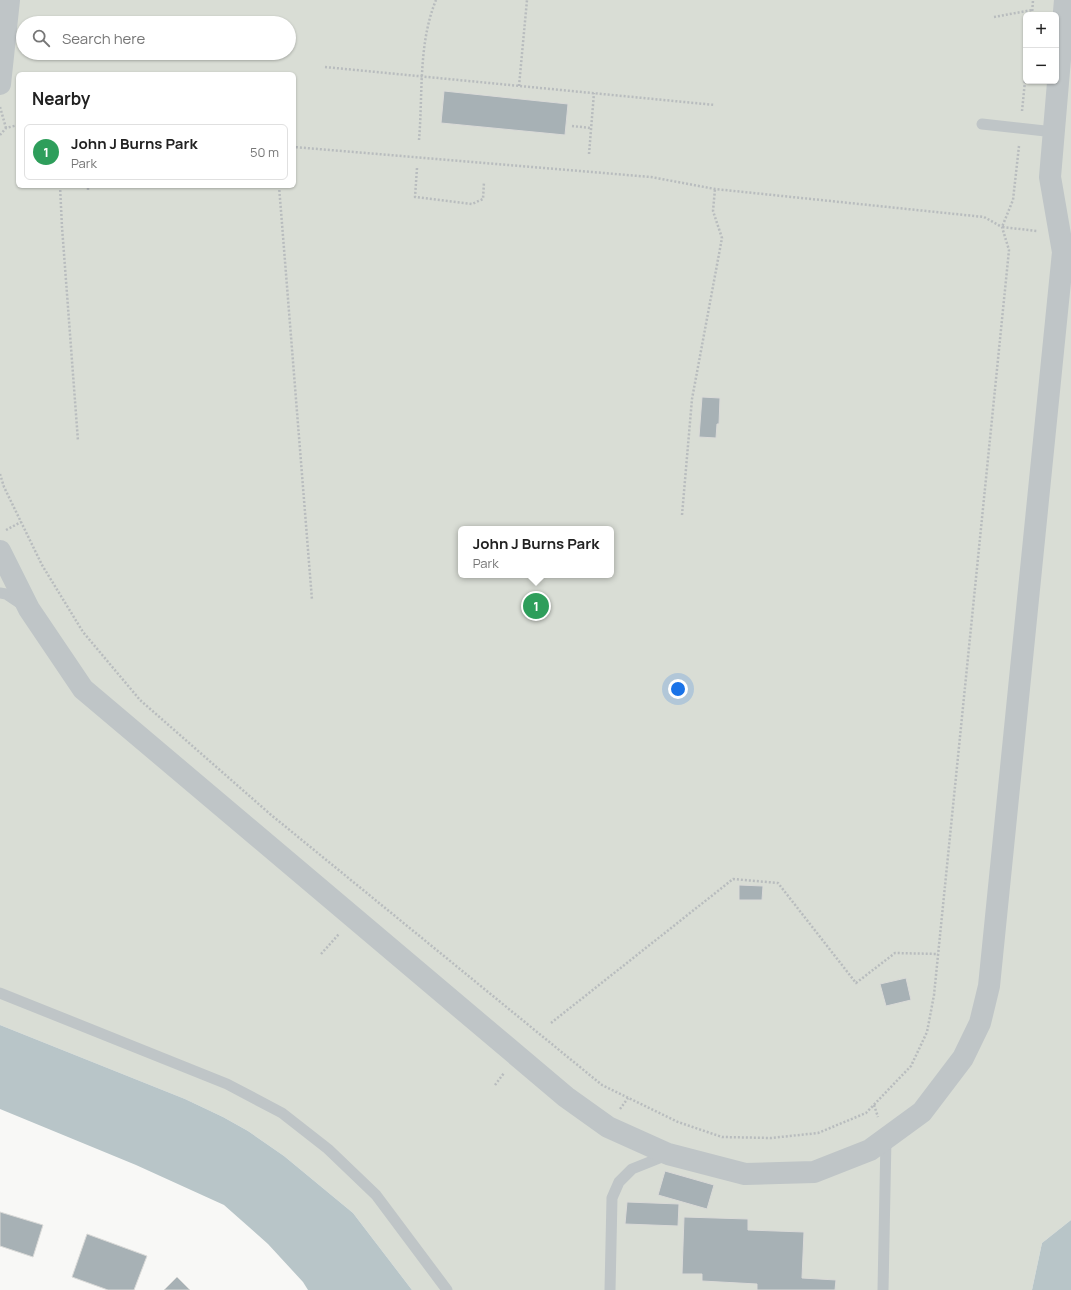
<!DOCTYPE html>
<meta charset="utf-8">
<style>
:root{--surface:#fff;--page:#f2f2f2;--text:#222;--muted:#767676;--line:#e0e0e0;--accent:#da4434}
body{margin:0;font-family:Manrope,sans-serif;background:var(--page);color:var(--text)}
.controls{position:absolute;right:12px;top:12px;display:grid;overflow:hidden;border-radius:6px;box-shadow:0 1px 3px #0004}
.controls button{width:36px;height:36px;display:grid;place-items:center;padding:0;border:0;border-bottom:1px solid var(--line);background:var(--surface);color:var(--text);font:20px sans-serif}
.you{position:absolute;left:678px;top:689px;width:14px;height:14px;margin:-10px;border:3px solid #fff;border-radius:50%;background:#1a73e8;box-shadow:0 0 0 6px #1a73e833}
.badge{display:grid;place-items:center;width:26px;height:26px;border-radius:50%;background:var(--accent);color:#fff;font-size:13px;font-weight:700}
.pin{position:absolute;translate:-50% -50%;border:2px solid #fff;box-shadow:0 1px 4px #0006}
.popup{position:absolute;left:458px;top:526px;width:156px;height:52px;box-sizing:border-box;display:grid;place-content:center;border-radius:6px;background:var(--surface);filter:drop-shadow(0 1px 3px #0005);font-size:13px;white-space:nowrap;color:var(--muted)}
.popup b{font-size:15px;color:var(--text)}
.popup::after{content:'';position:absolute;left:50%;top:100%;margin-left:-8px;border:8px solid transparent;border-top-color:var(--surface)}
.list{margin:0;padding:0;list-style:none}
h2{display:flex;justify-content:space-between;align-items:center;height:52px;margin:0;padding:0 16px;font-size:17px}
h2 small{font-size:13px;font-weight:400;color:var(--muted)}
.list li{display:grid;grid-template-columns:26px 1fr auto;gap:12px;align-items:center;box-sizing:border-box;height:56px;margin:0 8px 8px;padding:0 8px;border:1px solid var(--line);border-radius:6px}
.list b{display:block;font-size:15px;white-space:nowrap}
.list p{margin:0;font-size:13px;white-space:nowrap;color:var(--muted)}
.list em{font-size:13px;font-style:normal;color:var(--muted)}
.icon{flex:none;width:22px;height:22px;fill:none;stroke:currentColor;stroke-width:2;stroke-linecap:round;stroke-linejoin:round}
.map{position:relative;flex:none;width:1071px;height:1290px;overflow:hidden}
.search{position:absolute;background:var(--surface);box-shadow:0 1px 3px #0004;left:16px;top:16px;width:280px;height:44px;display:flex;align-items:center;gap:10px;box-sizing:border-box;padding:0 14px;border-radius:22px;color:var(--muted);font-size:15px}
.panel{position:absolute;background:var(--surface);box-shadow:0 1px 3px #0004;left:16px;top:72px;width:280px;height:116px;border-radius:6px}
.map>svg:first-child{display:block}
</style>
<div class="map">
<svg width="1071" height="1290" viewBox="0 0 1071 1290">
<rect width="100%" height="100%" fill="#f8f8f6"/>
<!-- green -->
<path fill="#d9ddd5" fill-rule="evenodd" d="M 0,0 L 1071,0 L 1071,1220 L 1042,1243 L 1032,1290 L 412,1290 L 353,1213 L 284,1156 L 248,1131 L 223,1117 L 185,1099 L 0,1025 ZM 1026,15 L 1056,15 L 1056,81 L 1026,81 ZM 23,23 L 289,23 L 289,53 L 23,53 ZM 18,74 L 294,74 L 294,186 L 18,186 ZM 461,529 L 611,529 L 611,575 L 461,575 Z"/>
<!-- water -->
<g fill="#b8c5c8">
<polygon points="0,1025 185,1099 223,1117 248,1131 284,1156 353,1213 412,1290 308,1290 303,1282 268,1244 224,1205 136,1165 0,1109"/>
<polygon points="1071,1220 1071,1290 1032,1290 1042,1243"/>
</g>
<!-- building -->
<g fill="#a7b1b5" stroke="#dadad8">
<polygon points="444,91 568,104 565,135 441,123"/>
<polygon points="702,397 720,398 719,424 717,424 716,438 699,437"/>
<polygon points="739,885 763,886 762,900 739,900"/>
<polygon points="906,978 911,1000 886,1006 880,984"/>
<polygon points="665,1171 714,1185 707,1209 658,1195"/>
<polygon points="627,1202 679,1204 678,1226 625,1224"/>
<polygon points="0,1212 43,1225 33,1257 0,1246"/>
<polygon points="684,1217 748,1219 748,1230 804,1232 802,1278 836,1280 835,1290 757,1290 757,1284 702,1281 702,1274 682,1274"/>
<polygon points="87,1234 147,1256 134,1290 108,1290 72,1277"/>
<polygon points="177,1277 190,1290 164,1290"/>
</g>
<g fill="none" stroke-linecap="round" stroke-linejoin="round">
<!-- path -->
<g stroke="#b8bcbe" stroke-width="2.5" stroke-dasharray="2 2" stroke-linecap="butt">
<polyline points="1032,15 1033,0"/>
<polyline points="994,17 1032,10"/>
<polyline points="325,67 715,105"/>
<polyline points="519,86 527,0"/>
<polyline points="0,107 6,128"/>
<polyline points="1022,111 1026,71"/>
<polyline points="572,126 591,128"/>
<polyline points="0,135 6,128 18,125"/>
<path d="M 419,140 C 423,94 418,44 436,0"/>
<polyline points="1019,146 1013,200 1002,227 1037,231"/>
<polyline points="589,154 594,93"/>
<polyline points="417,168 415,197 472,204 483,199 484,182"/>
<polyline points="60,186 62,227 78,441"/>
<polyline points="279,186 312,600"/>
<polyline points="88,190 88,186"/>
<polyline points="0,474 4,487 42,565 83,632 140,700 270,814 602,1085 678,1122 722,1137 771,1138 818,1133 866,1113 911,1066 927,1032 934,995 1009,250 1002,227 984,217 715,189 651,177 294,147"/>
<polyline points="682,515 692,399 722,238 713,211 715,189"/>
<polyline points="6,530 21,522"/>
<polyline points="321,954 339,934"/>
<polyline points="551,1023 733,879 778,883 856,983 895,953 938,954"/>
<polyline points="495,1085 504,1073"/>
<polyline points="874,1105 878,1117"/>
<polyline points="620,1109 628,1098"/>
</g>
<!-- lane -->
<g stroke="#bfc5c7" stroke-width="11">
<polyline points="982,124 1054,132"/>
<polyline points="0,593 6,594 24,606"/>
<polyline points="0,993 227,1084 282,1113 328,1149 376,1195 447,1290"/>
<polyline points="610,1290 612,1198 619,1182 632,1169 667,1155"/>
<polyline points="883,1290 886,1138"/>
</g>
<!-- street -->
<g stroke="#bfc5c7" stroke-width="22">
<polyline points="0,84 9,0"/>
<polyline points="0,551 29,609 83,689 566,1097 608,1127 668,1154 745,1174 814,1172 870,1150 922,1112 963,1058 980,1023 989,986 1063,252 1050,177 1065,0"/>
</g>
</g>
</svg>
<div class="controls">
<button>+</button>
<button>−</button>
</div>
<div class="you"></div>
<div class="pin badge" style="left:536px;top:606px;background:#2e9e5b">1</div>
<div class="popup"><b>John J Burns Park</b>Park</div>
<div class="search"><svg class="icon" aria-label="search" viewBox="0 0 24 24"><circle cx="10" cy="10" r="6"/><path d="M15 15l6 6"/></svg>Search here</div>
<section class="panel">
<h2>Nearby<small></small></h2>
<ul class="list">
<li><span class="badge" style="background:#2e9e5b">1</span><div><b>John J Burns Park</b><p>Park</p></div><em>50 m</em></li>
</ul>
</section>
</div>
